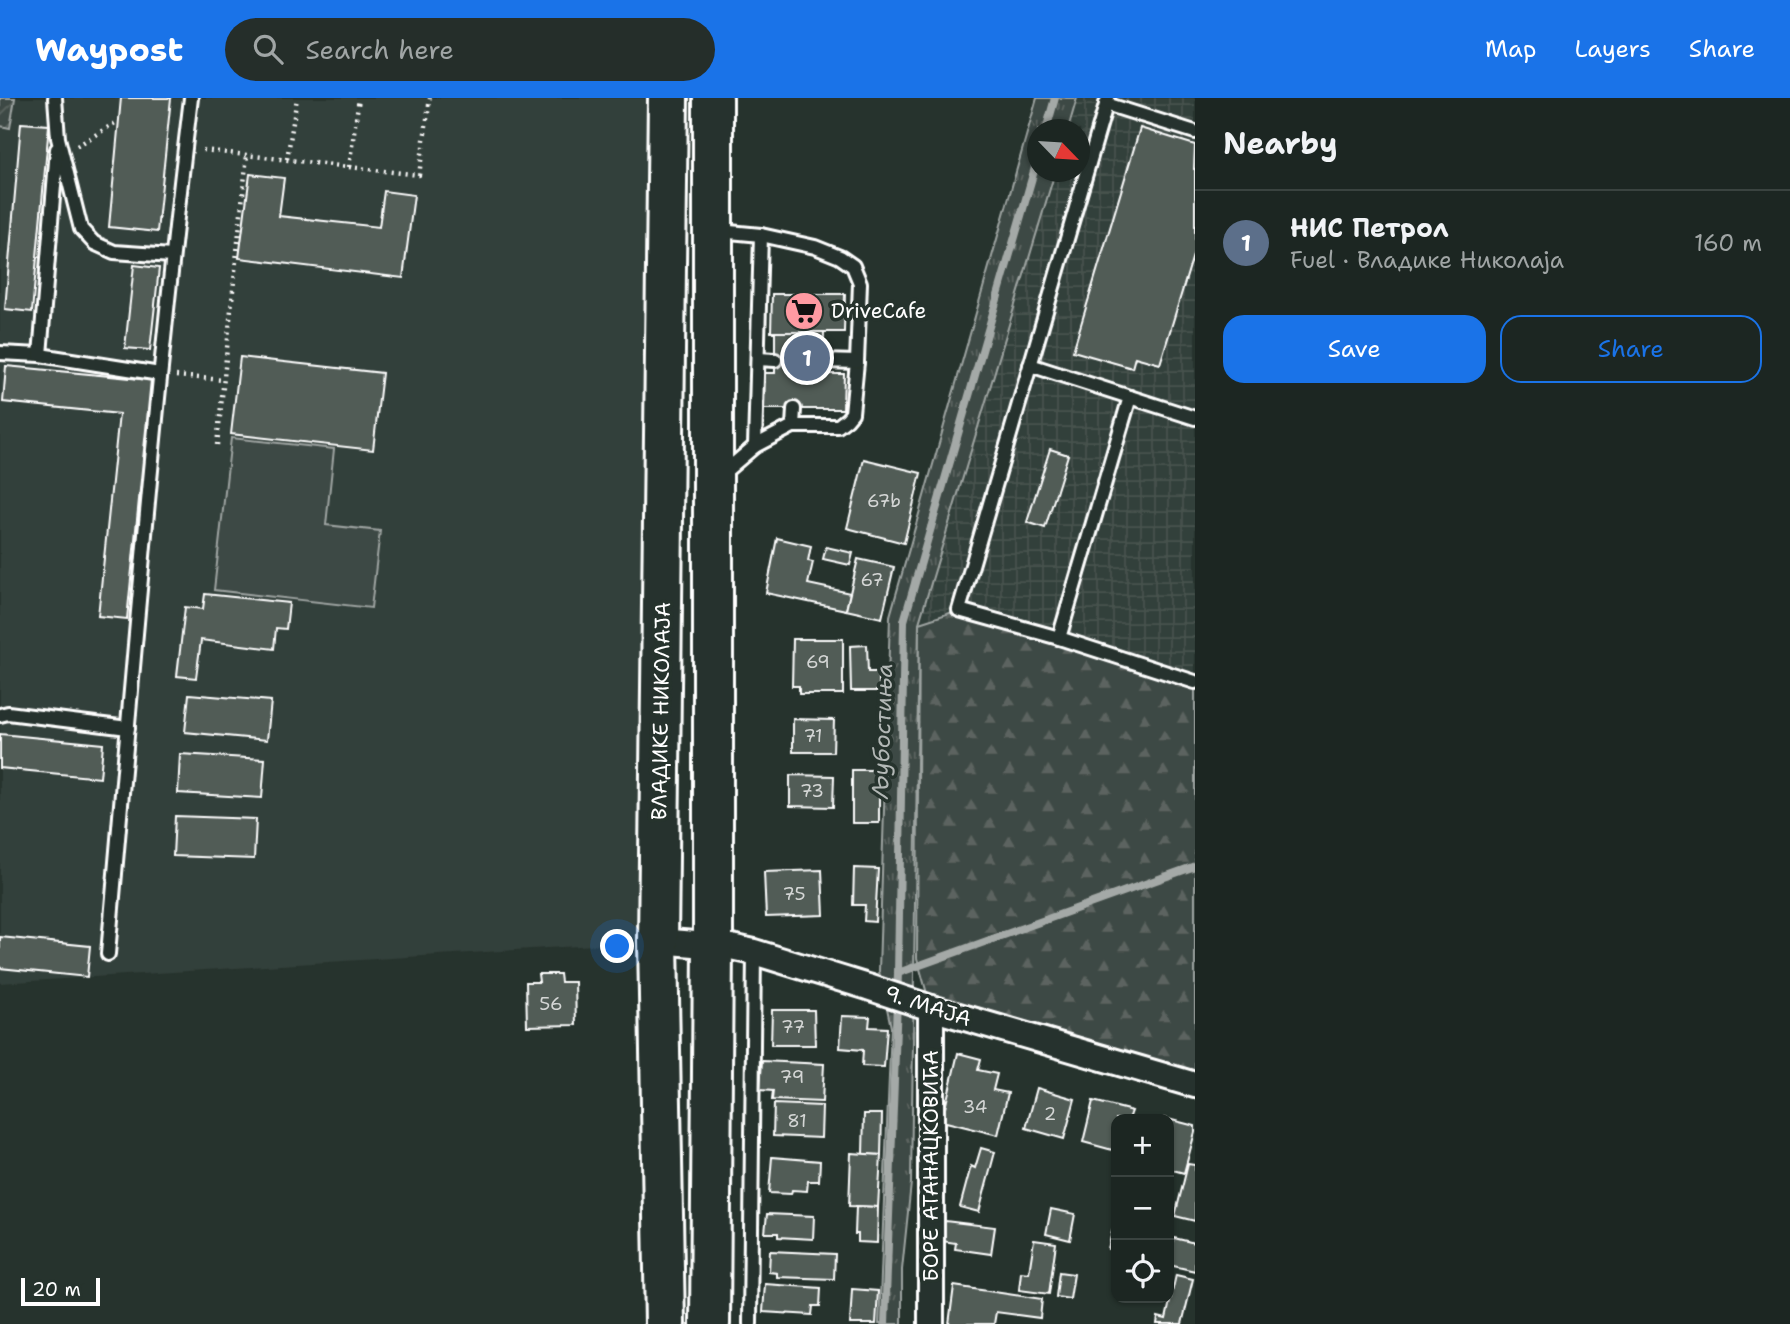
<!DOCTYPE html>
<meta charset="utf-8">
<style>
:root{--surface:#1c2622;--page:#252e2a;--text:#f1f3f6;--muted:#a0a5a5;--line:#3a4340;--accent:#1a73e8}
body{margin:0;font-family:"Shantell Sans",sans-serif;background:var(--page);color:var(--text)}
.controls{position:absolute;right:21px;bottom:21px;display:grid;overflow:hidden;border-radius:14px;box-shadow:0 2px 5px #0004}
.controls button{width:63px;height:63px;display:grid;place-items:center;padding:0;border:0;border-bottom:2px solid var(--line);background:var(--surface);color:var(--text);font:35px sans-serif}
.compass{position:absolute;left:1027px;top:21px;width:63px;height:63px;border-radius:50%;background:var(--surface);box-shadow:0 2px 5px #0004;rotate:115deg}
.scale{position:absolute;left:21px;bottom:18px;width:79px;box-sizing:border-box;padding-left:7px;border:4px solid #fff;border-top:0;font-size:19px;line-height:24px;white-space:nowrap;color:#fff;-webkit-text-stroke:5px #26332d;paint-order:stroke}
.you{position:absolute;left:618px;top:849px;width:24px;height:24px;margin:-18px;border:5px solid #fff;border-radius:50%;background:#1a73e8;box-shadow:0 0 0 10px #1a73e833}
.badge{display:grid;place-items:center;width:46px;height:46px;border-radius:50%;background:var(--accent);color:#fff;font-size:23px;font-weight:700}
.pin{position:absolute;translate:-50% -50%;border:4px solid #fff;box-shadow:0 2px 7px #0006}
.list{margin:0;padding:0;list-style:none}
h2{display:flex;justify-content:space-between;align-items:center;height:91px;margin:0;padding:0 28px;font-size:30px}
h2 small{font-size:23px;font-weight:400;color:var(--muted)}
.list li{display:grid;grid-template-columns:46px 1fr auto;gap:21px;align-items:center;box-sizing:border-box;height:105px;padding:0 28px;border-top:2px solid var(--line)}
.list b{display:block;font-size:26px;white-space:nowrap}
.list p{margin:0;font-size:23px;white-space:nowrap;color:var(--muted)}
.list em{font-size:23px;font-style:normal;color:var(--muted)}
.actions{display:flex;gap:14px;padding:21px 28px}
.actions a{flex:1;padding:16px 0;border:2px solid var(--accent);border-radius:21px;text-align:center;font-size:24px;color:var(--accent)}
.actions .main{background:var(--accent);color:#fff}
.icon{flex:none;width:38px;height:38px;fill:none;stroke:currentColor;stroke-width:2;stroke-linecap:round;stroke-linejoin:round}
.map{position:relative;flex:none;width:1195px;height:1226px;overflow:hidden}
header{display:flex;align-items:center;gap:42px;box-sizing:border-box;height:98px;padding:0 35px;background:var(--accent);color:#fff}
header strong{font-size:33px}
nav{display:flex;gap:38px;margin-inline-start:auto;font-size:24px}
.search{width:490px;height:63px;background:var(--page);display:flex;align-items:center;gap:18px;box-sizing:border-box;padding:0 24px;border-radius:38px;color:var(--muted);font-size:26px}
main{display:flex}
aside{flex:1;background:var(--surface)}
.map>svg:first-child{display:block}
</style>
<header>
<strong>Waypost</strong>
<div class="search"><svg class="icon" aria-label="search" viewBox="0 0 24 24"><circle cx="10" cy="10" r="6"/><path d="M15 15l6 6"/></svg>Search here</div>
<nav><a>Map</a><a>Layers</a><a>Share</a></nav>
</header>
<main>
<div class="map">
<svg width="1195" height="1226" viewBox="0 0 1195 1226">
<defs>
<pattern id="industrial-grid" width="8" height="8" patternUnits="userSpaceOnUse" patternTransform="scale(1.75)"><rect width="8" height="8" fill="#333f3a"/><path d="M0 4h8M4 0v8" fill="none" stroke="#47524e"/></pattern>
<pattern id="grass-tufts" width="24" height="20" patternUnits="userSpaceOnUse" patternTransform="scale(1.75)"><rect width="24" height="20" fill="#3e4944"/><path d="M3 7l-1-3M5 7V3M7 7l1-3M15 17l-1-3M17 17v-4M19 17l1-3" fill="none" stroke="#5b6460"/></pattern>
<pattern id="forest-firs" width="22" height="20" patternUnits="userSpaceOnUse" patternTransform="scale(1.75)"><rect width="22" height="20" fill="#3e4944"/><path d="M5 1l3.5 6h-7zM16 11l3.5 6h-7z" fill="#5b6460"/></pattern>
<pattern id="garden-furrows" width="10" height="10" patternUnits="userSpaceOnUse" patternTransform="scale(1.75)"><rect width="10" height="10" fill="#3e4944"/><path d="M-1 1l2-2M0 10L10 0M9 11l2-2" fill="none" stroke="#5b6460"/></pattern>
</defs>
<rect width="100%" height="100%" fill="#26332d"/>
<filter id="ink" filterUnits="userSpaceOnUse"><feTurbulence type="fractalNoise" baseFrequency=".0143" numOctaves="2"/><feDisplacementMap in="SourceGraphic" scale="14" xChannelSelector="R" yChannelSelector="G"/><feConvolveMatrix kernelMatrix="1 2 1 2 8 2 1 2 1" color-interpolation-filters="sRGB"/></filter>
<g filter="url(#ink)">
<!-- built -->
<polygon fill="#333f3a" points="0,0 668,0 658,843 0,885"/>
<!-- industrial -->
<polygon fill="url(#industrial-grid)" points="1055,0 1195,0 1195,987 917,860 918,525 1038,74 1080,74 1080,32 1046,31"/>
<!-- grass -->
<polygon fill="url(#grass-tufts)" stroke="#9ea4a2" stroke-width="2" points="1037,0 1077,0 1068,31 1038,32 1038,74 1055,74 919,525 911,1085 902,1172 902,1226 879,1226 891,929 879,873 890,518"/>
<!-- forest -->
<polygon fill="url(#forest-firs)" stroke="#9ea4a2" stroke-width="2" points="959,512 1195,584 1195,987 931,910 917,860 919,525"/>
<!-- garden -->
<polygon fill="url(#garden-furrows)" stroke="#9ea4a2" stroke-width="2" points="0,0 15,0 10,30 0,28"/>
<!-- pitch -->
<polygon fill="#3e4944" stroke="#9ea4a2" stroke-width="2" points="231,340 334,351 326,427 380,433 371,510 214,492"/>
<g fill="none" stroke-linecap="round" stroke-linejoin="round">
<!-- stream -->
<g stroke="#a4a9a7" stroke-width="8">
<polyline points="1046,32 1055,0"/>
<polyline points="898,875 1195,768"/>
<polyline points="885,1226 898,875 904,523 1038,59"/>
</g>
</g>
<!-- building -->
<g fill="#515c57" stroke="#fff" stroke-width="2">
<polygon points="121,0 171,0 157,134 109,129"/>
<polygon points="21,25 49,27 32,214 5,211"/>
<polygon points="1140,30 1195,47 1194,71 1195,71 1195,151 1160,266 1135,259 1132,270 1073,253"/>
<polygon points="250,76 284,80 279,118 379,129 384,93 414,97 403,180 239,160"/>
<polygon points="134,167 159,170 150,252 125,250"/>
<polygon points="772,196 845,196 844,234 771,234"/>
<polygon points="775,234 824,234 823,276 844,276 843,311 761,311 761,275 775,275"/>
<polygon points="240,259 382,275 373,352 231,336"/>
<polygon points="6,268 151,282 127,521 98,518 119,316 3,304"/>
<polygon points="1050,351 1068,357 1045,430 1027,424"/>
<polygon points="864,361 921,375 904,445 847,430"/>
<polygon points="777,440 811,448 808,463 813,464 808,486 850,495 846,512 766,495"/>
<polygon points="826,449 853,455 850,467 823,461"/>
<polygon points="858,461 894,469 882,520 846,512"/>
<polygon points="205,496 289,505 286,531 276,530 274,551 201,542 196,580 177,578 185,509 203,511"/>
<polygon points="793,541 843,541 843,596 799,596 799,588 792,588"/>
<polygon points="867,547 868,574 879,574 879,593 851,593 850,548"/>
<polygon points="189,596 271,603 267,642 185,634"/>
<polygon points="793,621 834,622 833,654 793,654"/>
<polygon points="0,636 103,646 100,680 0,670"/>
<polygon points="180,656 265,661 262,700 178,695"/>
<rect x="852" y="672" width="27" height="53"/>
<polygon points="790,677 834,678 833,709 790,708"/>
<polygon points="175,718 256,721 254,761 173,758"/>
<polygon points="854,770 878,771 875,824 864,823 865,807 853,807"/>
<polygon points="822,772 824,817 766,819 764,774"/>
<polygon points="0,839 90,848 87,879 0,870"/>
<polygon points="538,876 560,876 561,884 575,884 576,927 527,928 526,884 539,884"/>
<polygon points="772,912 814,912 815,947 771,947"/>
<polygon points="842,918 870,919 869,929 887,930 884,969 862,968 863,952 840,950"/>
<polygon points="958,955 981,961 978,972 997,976 993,992 1008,995 998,1037 942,1023"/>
<polygon points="762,963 824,966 822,1004 772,1002 773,993 760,992"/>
<polygon points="1037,990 1075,1001 1064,1041 1026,1030"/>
<polygon points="1093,1003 1132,1013 1129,1021 1116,1021 1116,1053 1083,1044"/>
<polygon points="774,1006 822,1008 821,1040 773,1038"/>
<polygon points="864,1016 882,1016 881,1057 863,1056"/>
<polygon points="1164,1020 1195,1028 1195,1034 1184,1075 1169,1071 1169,1021 1164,1021"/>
<polygon points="981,1050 995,1054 979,1114 960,1109 971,1068 975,1070"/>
<polygon points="851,1055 881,1057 878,1109 849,1108"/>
<polygon points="772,1059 820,1063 819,1083 808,1083 807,1093 792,1092 791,1096 769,1095"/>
<polygon points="1188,1066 1195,1067 1195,1123 1175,1118"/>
<polygon points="856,1108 878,1109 877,1145 858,1144 858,1136 855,1136"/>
<polygon points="1051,1111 1075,1116 1070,1142 1046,1136"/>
<polygon points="767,1116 814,1118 813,1141 778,1139 778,1135 765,1135"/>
<polygon points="1116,1117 1116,1152 1108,1151"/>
<polygon points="945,1123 995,1129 991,1156 955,1151 956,1145 942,1143"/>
<polygon points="1174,1140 1195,1145 1195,1173 1169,1167 1169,1160"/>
<polygon points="1034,1142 1056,1145 1049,1196 1019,1192 1021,1174 1029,1175"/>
<polygon points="770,1153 835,1156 834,1181 777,1179 777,1175 769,1174"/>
<polygon points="1059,1174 1074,1176 1070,1201 1056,1199"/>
<polygon points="1176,1177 1193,1181 1182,1226 1157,1226 1158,1219 1166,1221"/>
<polygon points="765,1186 821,1190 820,1208 813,1208 812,1217 763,1214"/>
<polygon points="954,1188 1042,1201 1040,1220 996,1214 994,1226 949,1226"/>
<polygon points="852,1191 878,1193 876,1226 850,1226"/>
</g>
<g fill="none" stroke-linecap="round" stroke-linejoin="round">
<!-- lane casing -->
<g stroke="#fff" stroke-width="18">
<g id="lane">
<polyline points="55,0 58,40 81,131 94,145 114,154 172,158"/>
<polyline points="1108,0 959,512 1059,540 1195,584"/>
<polyline points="1106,6 1195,34"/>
<polyline points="719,133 761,137 815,149 840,159 853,168 860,185 857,264 852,315 847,321 838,328 793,328"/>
<polyline points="0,255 40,257 160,276"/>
<polyline points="40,257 57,51"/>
<polyline points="758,261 775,262"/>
<polyline points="823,263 857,264"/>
<polyline points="1030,267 1195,320"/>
<polyline points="755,348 761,137"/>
<polyline points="721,377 755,348 793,328 794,311"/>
<polyline points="1059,540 1130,299"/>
<polyline points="0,617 8,615 128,630"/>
<path d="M 108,856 C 133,571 156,285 191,0"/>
<polyline points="750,1226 754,854"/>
</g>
</g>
<!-- street casing -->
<g stroke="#fff" stroke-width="30">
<g id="street">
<polyline points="658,843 731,849 754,854 868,889 931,910 1195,987"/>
<polyline points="931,1226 931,910"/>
</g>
</g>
<!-- primary casing -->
<g stroke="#fff" stroke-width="44">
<g id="primary">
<polyline points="665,1226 658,843 668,0"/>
<polyline points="710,1226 713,847 713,0"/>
</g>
</g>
<!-- path -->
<g stroke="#fff" stroke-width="4.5" stroke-dasharray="2 5" stroke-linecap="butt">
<polyline points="77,48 115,25"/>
<polyline points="203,52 349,69 359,0"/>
<polyline points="287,61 297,0"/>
<polyline points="349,69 419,77 430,0"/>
<polyline points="176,278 224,282"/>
<polyline points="217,347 247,57"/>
</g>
<!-- lane -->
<use href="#lane" stroke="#26332d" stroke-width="12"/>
<!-- street -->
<use href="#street" stroke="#26332d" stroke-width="24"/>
<!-- primary -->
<use href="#primary" stroke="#26332d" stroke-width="38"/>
</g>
</g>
<!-- icons -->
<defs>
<g id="supermarket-disc" transform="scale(2.0125)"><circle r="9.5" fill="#ff9aa2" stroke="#26332d"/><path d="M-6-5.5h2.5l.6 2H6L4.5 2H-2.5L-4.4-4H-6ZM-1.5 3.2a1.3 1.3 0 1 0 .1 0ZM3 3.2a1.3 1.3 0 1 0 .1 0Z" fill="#111"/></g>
</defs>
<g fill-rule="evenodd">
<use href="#supermarket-disc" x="804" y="213"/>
</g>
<g text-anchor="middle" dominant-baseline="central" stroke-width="7" stroke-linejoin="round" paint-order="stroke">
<!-- number labels -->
<g font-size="18" fill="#d4d6d5">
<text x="884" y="403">67b</text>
<text x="872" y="482">67</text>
<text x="818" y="564">69</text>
<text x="813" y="638">71</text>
<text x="812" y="693">73</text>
<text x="794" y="796">75</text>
<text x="551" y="906">56</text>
<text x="793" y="929">77</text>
<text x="792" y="979">79</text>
<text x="975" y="1009">34</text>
<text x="1050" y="1016">2</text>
<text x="797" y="1023">81</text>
</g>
<!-- poi labels -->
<g font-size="21" fill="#fff" stroke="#26332d" text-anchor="start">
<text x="831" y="213">DriveCafe</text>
</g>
<!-- street labels -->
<g font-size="21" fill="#fff" stroke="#26332d">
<text transform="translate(661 613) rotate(-89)">ВЛАДИКЕ НИКОЛАЈА</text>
<text transform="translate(928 908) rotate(18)">9. МАЈА</text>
<text transform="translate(931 1068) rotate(-90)">БОРЕ АТАНАЦКОВИЋА</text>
</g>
<!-- water labels -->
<g font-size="23" font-style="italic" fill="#b3b8b6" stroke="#26332d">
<text transform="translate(882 633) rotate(-88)">Љубостиња</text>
</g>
</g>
</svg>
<div class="controls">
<button>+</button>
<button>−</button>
<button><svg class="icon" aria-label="locate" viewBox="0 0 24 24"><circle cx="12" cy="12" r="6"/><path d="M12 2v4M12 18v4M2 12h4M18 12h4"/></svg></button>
</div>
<svg class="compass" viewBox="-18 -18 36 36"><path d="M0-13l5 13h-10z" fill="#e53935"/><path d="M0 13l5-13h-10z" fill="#a0a5a5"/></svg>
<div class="scale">20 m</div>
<div class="you"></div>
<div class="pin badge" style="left:807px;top:260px;background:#5c6f8a">1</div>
</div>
<aside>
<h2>Nearby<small></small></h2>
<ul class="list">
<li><span class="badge" style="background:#5c6f8a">1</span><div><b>НИС Петрол</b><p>Fuel · Владике Николаја</p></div><em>160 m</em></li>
</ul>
<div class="actions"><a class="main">Save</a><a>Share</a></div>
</aside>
</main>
